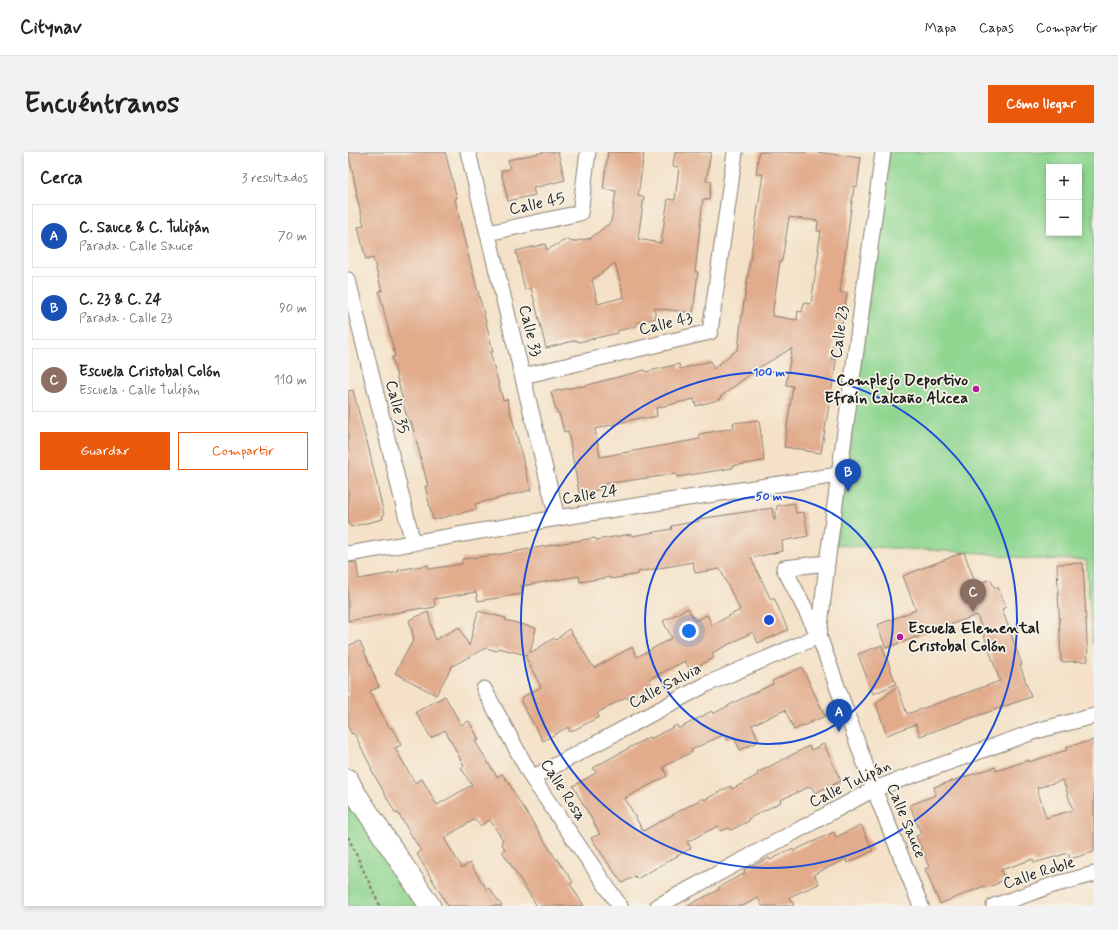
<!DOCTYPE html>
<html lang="es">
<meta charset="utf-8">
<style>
:root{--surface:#fff;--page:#f2f2f2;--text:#222;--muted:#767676;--line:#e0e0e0;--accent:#ea580c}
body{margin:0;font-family:Mynerve,sans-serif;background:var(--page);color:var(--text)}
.controls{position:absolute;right:12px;top:12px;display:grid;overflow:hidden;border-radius:0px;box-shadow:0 2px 6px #0003}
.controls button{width:36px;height:36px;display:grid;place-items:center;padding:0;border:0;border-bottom:1px solid var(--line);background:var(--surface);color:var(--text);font:20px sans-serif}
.you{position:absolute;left:341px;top:479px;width:14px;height:14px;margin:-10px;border:3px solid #fff;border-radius:50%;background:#1a73e8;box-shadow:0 0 0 6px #1a73e833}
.badge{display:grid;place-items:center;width:26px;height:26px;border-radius:50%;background:var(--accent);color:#fff;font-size:13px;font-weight:700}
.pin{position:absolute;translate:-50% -33px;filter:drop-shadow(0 1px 2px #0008)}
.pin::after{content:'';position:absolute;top:21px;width:14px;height:12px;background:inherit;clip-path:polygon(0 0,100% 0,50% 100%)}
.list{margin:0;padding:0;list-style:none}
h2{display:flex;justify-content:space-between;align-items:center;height:52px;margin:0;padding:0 16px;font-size:17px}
h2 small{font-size:13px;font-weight:400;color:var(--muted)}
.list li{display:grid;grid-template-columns:26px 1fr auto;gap:12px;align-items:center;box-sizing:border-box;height:64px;margin:0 8px 8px;padding:0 8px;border:1px solid var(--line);border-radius:0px}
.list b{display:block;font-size:15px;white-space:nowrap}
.list p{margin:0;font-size:13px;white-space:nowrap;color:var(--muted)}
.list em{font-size:13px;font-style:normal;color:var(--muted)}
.actions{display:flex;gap:8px;padding:12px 16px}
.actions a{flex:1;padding:9px 0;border:1px solid var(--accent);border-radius:0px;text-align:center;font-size:14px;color:var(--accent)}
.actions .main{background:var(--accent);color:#fff}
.map{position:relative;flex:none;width:746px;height:754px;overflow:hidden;border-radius:0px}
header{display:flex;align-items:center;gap:24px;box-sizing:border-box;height:56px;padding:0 20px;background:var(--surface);border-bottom:1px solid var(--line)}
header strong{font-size:19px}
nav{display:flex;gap:22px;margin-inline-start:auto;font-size:14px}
.intro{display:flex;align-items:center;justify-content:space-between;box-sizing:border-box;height:96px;padding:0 24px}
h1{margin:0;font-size:28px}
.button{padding:10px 18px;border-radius:0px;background:var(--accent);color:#fff;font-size:14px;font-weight:700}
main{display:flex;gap:24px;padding:0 24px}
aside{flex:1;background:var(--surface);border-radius:0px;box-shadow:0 2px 6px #0003}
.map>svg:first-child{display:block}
</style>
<header>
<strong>Citynav</strong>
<nav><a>Mapa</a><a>Capas</a><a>Compartir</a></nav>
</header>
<div class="intro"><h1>Encuéntranos</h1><a class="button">Cómo llegar</a></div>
<main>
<aside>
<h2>Cerca<small>3 resultados</small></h2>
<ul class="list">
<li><span class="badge" style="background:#1a4fb4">A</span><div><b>C. Sauce &amp; C. Tulipán</b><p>Parada · Calle Sauce</p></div><em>70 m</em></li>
<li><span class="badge" style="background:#1a4fb4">B</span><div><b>C. 23 &amp; C. 24</b><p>Parada · Calle 23</p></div><em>90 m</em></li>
<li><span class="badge" style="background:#8d6e63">C</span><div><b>Escuela Cristobal Colón</b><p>Escuela · Calle Tulipán</p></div><em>110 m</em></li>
</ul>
<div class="actions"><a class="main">Guardar</a><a>Compartir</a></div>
</aside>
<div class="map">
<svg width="746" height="754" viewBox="0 0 746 754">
<rect width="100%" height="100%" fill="#f7f3e8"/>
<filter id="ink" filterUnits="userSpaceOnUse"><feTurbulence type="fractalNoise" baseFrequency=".025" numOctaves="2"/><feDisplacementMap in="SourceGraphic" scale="8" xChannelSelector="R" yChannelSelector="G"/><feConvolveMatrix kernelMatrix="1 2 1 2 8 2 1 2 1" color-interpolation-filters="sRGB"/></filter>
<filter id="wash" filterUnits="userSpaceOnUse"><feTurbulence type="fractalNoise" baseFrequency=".012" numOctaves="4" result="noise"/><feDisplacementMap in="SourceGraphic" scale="16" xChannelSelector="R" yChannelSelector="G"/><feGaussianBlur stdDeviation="0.9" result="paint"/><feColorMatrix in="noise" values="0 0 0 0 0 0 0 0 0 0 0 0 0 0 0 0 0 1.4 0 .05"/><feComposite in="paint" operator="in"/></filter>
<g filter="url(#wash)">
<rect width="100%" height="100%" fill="#f4e1c7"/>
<!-- green -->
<g fill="#8fd691" stroke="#567956" fill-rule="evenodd">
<path d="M 541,0 L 746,0 L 746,491 L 744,491 L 738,408 L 681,407 L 635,401 L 488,393 ZM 701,15 L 731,15 L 731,81 L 701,81 Z"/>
<polygon points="0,628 82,754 0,754"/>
</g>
<g id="blocks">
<!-- building -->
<g fill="#e1ab8c" fill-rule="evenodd">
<polygon points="0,0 97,0 109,46 107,47 115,83 139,174 145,200 142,200 155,248 159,247 183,338 127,352 129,357 85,368 77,334 80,334 72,303 63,269 60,270 44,205 47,204 31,139 34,139 25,106 18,108 10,75 16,74 8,42 9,41"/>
<polygon points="196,0 210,0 217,28 185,36 187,43 160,49 153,19 162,17 160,8"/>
<path d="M 260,0 L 296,0 L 290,44 L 296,45 L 290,87 L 313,91 L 320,47 L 327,48 L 331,15 L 325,14 L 327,0 L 363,0 L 358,29 L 363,29 L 361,48 L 355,47 L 347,120 L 350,120 L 345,161 L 306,156 L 308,166 L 288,171 L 289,174 L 269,179 L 270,181 L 230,190 L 229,188 L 198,196 L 186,147 L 183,136 L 177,138 L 168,99 L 197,92 L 199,98 L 219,87 L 224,90 L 243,86 L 263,70 L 268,39 L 255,37 ZM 267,111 L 276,145 L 250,152 L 244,128 Z"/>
<path d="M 411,0 L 469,0 L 513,6 L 509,35 L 506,34 L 492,140 L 499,141 L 494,171 L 489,170 L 483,207 L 488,208 L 486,223 L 473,301 L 458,299 L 458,298 L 436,295 L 445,234 L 438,233 L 444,196 L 409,217 L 372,245 L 373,247 L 348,254 L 346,247 L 308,256 L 309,264 L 296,267 L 295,265 L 247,277 L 252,305 L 352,287 L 351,282 L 386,276 L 385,271 L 411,268 L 416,305 L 415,305 L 416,309 L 384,314 L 385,316 L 329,325 L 328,322 L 256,332 L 257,337 L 231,341 L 220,279 L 216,280 L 211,261 L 209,261 L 203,240 L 232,234 L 232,235 L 297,218 L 298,220 L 331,212 L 332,217 L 363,209 L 365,217 L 390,197 L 393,170 L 415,22 L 408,22 ZM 441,65 L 470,69 L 469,79 L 473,79 L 470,98 L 471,98 L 463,152 L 456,151 L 454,160 L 450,159 L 449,168 L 424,164 L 432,109 L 434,109 Z"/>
<polygon points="5,238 18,289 19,289 36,363 34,364 35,367 2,375 0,368 0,239"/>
<polygon points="446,351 448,361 456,360 460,384 434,389 435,399 403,406 423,448 426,446 440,478 410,491 405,480 364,501 366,506 342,518 337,509 301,527 304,533 280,547 278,545 249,561 251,565 222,580 220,575 195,589 173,550 175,545 193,535 177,504 179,503 150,496 149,499 138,496 104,514 88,543 47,521 66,487 61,468 80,460 87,488 111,475 121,494 130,459 158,466 157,468 188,476 182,501 206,486 208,488 221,477 246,516 284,495 289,505 324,486 315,469 340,456 347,469 359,463 364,473 392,458 372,417 347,421 345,410 290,420 290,422 263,427 263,425 232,430 231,424 173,434 174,442 130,449 128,440 86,447 87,455 76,457 75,456 0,469 0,411 8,410 11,427 51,420 50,418 80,413 81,417 114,412 114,407 148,403 215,391 247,386 248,388 283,382 284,384 324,377 323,374 351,369 351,367 424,356 426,368 427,368 429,354"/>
<polygon points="616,400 628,433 642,427 647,436 650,435 658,455 654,457 674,513 672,513 683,545 572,584 568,572 539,583 528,552 549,534 559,562 652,529 629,463 538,496 529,473 568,458 555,424"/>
<polygon points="735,411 740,509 713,510 709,412"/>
<polygon points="12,489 31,535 22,539 37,568 42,576 44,576 53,593 47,596 67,631 74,627 89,653 124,633 113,616 116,614 97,578 83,586 68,560 97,544 113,573 121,569 131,588 127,589 149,625 154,622 161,631 169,646 208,707 209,707 225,730 222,732 236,754 189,754 154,699 157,697 153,690 155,688 142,668 132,674 127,667 96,686 114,716 122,711 139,738 141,736 154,754 100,754 69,702 73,699 50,661 48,662 23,617 24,617 6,581 4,582 0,575 0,494"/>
<polygon points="534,493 548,532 525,542 510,502"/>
<polygon points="454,515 477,564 446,578 437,558 404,573 411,589 392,598 386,585 379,588 377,582 343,598 344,600 315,615 319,624 277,646 295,679 355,646 356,648 383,634 384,637 410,623 409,621 461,594 463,598 476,592 493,629 467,641 463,634 432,648 433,650 400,667 401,669 383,678 381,676 373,679 370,674 358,680 339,690 343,696 289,727 287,724 274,731 243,686 252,682 225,634 248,621 245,616 301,585 302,587 329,573 330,576 332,576 364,559 365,562 389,549 425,532 424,529"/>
<path d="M 746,588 L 746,700 L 722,707 L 720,701 L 686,711 L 685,707 L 653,718 L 657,727 L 650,730 L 651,731 L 637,736 L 636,734 L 592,752 L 577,717 L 581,715 L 568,684 L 573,682 L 562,653 L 588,643 L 586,635 L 647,615 L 648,619 L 681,608 L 681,610 L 719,598 L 718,595 ZM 715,628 L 725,658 L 698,666 L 689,636 Z"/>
<polygon points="513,673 525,699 499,711 498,707 466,722 471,732 441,745 446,754 414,754 410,746 395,754 339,754 372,737 371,735 397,721 396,718 421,706 422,708 444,697 445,699 486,680 488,685"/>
</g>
</g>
</g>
<g filter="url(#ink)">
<use href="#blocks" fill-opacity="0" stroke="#887e72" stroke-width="1"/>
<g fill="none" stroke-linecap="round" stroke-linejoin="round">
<!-- street casing -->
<g stroke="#887e72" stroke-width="17">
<g id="street">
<polyline points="120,0 209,366"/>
<polyline points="140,81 232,61 240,0"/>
<polyline points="0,128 65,391"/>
<polyline points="175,224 362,180 387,0"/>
<polyline points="0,402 209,366 490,323"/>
<polyline points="479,411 436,416 471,484 526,637 573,754"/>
<polyline points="471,484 479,411 535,0"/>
<polyline points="136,537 184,626 272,754"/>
<polyline points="184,626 359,532 471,484"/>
<polyline points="310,754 526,637 688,579 746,564"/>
<polyline points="646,754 705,733 746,722"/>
</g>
</g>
<!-- secondary casing -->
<g stroke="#887e72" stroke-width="23">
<polyline id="secondary" points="0,628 5,638 82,754"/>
</g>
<!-- path -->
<polyline stroke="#887e72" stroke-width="2.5" stroke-dasharray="3 3" stroke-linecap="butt" points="0,685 32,754"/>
<!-- street -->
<use href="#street" stroke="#fff" stroke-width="15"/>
<!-- secondary -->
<use href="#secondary" stroke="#fff" stroke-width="21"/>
</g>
</g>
<!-- distance rings -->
<g fill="none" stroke="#1d4ed8" stroke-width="2">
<circle cx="421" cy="468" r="124"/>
<circle cx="421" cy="468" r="248"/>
</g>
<!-- markers -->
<g fill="#b5179e" stroke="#f7f3e8" stroke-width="1.5">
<circle cx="628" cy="237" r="4"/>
<circle cx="552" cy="485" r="4"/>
</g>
<g text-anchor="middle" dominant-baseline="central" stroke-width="3.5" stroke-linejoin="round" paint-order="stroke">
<!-- street labels -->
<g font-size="16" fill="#1c1c1c" stroke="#f7f3e8">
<text transform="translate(189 52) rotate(-12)">Calle 45</text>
<text transform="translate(318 172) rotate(-13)">Calle 43</text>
<text transform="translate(182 179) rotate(76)">Calle 33</text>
<text transform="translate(492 180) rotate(-82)">Calle 23</text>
<text transform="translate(49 255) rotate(76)">Calle 35</text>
<text transform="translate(242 343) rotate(-9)">Calle 24</text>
<text transform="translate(317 534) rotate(-28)">Calle Salvia</text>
<text transform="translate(502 632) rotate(-26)">Calle Tulipán</text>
<text transform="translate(215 638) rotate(57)">Calle Rosa</text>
<text transform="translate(558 669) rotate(68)">Calle Sauce</text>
<text transform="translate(691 721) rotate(-18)">Calle Roble</text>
</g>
<!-- poi labels -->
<g font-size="16" font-weight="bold" fill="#1c1c1c" stroke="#f7f3e8" text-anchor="end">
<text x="620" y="228">Complejo Deportivo<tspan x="620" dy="18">Efraín Calcaño Alicea</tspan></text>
<text x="560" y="476" text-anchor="start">Escuela Elemental<tspan x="560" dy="18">Cristobal Colón</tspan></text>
</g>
</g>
<circle cx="421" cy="468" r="6" fill="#1d4ed8" stroke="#f7f3e8" stroke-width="2"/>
<g font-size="12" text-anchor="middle" font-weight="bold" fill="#1d4ed8" stroke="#f7f3e8" stroke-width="3.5" stroke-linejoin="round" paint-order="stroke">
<text x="421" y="224">100 m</text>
<text x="421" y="348">50 m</text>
</g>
</svg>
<div class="controls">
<button>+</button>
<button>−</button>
</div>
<div class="you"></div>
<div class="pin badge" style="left:491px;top:580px;background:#1a4fb4">A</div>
<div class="pin badge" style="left:500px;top:340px;background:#1a4fb4">B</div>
<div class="pin badge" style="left:625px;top:460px;background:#8d6e63">C</div>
</div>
</main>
